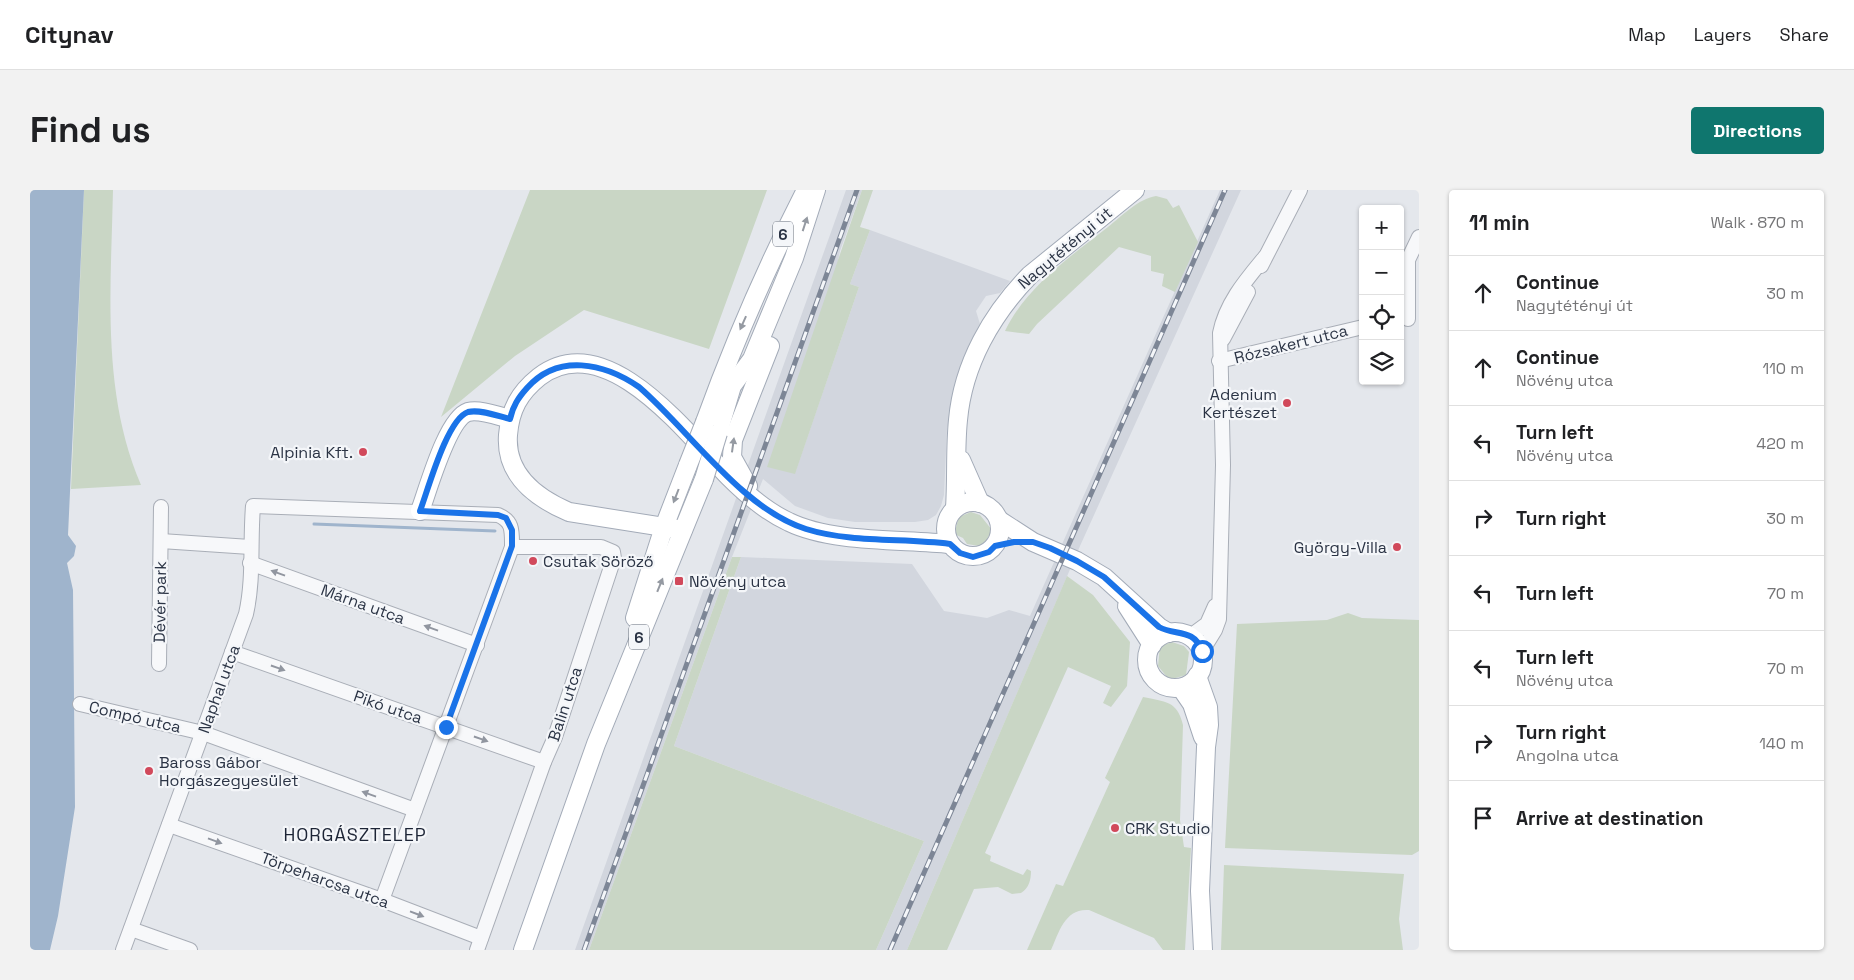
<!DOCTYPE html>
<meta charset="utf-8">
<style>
:root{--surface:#fff;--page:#f2f2f2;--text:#202124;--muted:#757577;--line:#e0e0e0;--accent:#0f766e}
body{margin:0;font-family:"Space Grotesk",sans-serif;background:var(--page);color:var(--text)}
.controls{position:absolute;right:15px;top:15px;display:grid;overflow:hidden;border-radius:5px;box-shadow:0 1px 4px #0004}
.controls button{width:45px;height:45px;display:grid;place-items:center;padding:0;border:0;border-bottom:1px solid var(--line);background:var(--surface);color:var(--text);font:25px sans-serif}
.stop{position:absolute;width:15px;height:15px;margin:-11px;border:4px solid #1a73e8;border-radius:50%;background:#fff}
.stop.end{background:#1a73e8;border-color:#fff;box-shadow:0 1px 5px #0008}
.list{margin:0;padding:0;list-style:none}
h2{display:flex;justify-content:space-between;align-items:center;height:65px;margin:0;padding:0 20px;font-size:21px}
h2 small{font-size:16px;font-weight:400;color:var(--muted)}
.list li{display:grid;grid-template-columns:32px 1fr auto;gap:15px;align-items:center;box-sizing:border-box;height:75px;padding:0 20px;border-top:1px solid var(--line)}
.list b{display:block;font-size:19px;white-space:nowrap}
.list p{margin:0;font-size:16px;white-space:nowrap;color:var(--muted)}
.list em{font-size:16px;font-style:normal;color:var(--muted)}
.icon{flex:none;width:28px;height:28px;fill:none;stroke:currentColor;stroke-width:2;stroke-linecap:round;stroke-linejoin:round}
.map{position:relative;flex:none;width:1389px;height:760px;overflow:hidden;border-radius:5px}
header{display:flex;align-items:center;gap:30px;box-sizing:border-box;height:70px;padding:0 25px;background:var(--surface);border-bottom:1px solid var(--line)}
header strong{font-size:24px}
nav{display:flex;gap:28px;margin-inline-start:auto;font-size:18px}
.intro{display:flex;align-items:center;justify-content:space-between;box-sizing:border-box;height:120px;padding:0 30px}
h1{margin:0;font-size:35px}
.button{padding:12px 22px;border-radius:5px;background:var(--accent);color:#fff;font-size:18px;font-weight:700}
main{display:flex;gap:30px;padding:0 30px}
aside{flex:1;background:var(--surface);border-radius:5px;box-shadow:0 1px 4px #0004}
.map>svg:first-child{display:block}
</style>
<header>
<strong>Citynav</strong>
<nav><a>Map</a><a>Layers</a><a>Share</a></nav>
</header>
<div class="intro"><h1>Find us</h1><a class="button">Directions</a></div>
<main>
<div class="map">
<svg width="1389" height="760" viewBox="0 0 1389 760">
<rect width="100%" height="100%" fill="#e4e7ec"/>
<!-- built -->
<g fill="#d2d6de">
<polygon points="816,0 832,0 810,61 765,283 829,97 820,94 840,40 980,91 970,103 956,106 946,121 950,134 934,173 917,239 914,305 911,316 906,325 898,330 885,332 825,332 798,328 765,316 733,289 702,367 559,760 545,760"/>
<polygon points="1190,0 1211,0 1050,356 877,760 846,760 894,651 644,556 711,367 882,374 914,421 957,428 979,420 1000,426"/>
</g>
<!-- green -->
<g fill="#c9d6c5">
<path d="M 54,0 L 83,0 C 81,99 71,202 111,295 L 41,299 Z"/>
<polygon points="500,0 737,0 679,159 554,120 485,166 411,227"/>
<polygon points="832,0 843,0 830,37 840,40 820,94 829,97 765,284 737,277"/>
<path d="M 1126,6 L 1137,9 L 1143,18 L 1149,15 L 1168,52 L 1145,102 L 1132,96 L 1134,84 L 1121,81 L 1121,66 L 1089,57 L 1007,134 L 999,144 L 975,141 C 996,97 1041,66 1078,37 C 1093,25 1108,9 1126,6 Z"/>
<polygon points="941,322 950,325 962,340 956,351 949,356 937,354 933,348 924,344 929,327"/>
<polygon points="702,367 711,367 644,556 894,651 846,760 559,760"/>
<path d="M 1037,386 L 1063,405 L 1100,452 L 1097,496 L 1081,517 L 1073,513 L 1081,496 L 1038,477 L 955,663 L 961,666 L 960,671 L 993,685 L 997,679 L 1001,681 C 1001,690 999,698 991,703 L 982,704 L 968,697 L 944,699 L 917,760 L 877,760 Z"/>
<polygon points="1318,423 1332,428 1389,430 1389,661 1382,665 1195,658 1207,434 1297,430"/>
<polygon points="1142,452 1154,456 1159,462 1156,485 1142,489 1137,487 1128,476 1130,456"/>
<path d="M 1113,507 C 1135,512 1147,510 1153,535 L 1150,630 L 1154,657 L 1161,658 L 1155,760 L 1133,760 L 1124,748 L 1059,720 C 1035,718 1029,742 1021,760 L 997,760 L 1026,694 L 1033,696 L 1080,592 L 1075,588 Z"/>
<polygon points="1194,675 1374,684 1369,729 1373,760 1191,760"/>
</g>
<!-- water -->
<polygon fill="#9fb4cc" points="0,0 54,0 38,345 46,356 44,366 37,373 43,400 45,617 28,726 20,760 0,760"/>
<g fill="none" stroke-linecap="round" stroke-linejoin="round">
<!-- stream -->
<polyline stroke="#9fb4cc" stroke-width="3" points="284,334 465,341"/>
<!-- minor casing -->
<g stroke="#a9aeb7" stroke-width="16">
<g id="minor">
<polyline points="1231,76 1270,0"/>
<polyline points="1378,129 1378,70 1389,47"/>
<polyline points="1193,149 1218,102"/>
<polyline points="1189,171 1333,137"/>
<polyline points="131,351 220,357"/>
<polyline points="220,373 447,455"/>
<polyline points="1162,445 1177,434 1185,416"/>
<path d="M 1172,461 L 1185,440 L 1189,429 L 1193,275 L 1190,143 C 1196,113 1216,90 1235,67"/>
<polyline points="202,462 514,572"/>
<polyline points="129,474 131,317"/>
<polyline points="50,514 173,543 385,620"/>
<polyline points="139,635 352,710 451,748"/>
<polyline points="101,739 160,760"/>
<path d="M 93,760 L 216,424 C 224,389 220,352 223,316 L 468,325 C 483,331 482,341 482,357 L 352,710"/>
<polyline points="447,760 514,572 525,547 584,368 583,362 571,357 482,357"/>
</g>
</g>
<!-- major casing -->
<g stroke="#a3abb8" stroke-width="20">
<g id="major">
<path d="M 675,232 C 704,152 737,76 776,0"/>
<polyline points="688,243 702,196 722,169 764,68 786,0"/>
<polyline points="931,270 950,313"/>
<polyline points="718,296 702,267 703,250 740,156"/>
<circle cx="943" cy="339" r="27"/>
<path d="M 925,318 C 927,289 925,259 928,230 C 933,174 962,124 1000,85 L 1105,0"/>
<path d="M 390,321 C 398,300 417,229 438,222 C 450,219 468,226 480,229"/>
<polyline points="969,330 1003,352 1047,371 1074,387 1129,437 1139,443"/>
<path d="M 653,340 L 539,322 C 506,308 475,285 478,245 C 480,220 489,203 509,187 C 576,135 658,245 699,287 C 716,304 737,322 759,332 C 802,353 872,349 920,354"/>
<polyline points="1097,416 1122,455"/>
<polyline points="605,428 634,337 658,275"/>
<circle cx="1145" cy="470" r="28"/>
<polyline points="1167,486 1178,517 1179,535 1176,557 1170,701 1173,760"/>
<polyline points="1151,498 1162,514 1173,547"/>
<polyline points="493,760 566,554 674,289"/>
</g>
</g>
<!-- minor -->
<use href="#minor" stroke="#f7f8fa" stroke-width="14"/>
<!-- major -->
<use href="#major" stroke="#fff" stroke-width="18"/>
<!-- rail casing -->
<g stroke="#7d8696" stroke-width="5">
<g id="rail">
<polyline points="554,760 827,0"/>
<polyline points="860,760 1195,0"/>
</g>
</g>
<!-- rail -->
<use href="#rail" stroke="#f4f6f9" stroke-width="3" stroke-dasharray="9" stroke-linecap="butt"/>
<!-- major-bridge casing -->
<g stroke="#a3abb8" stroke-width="20" stroke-linecap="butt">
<g id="major-bridge">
<polyline points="658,275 675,232"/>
<polyline points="674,289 688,243"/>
</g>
</g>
<!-- major-bridge -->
<use href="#major-bridge" stroke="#fff" stroke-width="18"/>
</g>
<!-- one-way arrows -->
<defs><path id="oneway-solid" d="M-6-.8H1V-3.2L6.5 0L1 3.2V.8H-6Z" transform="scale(1.25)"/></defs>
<g fill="#959aa2">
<use href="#oneway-solid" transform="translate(775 34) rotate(-72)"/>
<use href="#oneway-solid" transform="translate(713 133) rotate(114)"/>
<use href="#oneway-solid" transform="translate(703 255) rotate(-82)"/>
<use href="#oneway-solid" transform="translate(646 306) rotate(111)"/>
<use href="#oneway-solid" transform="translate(630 395) rotate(-68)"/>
</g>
<g fill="#9196a0">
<use href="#oneway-solid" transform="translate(248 383) rotate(-160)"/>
<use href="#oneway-solid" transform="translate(401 438) rotate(-160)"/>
<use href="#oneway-solid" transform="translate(248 478) rotate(19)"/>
<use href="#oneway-solid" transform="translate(451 549) rotate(19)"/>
<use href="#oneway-solid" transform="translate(339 604) rotate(-160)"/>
<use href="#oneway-solid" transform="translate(185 651) rotate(20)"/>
<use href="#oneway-solid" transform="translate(387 724) rotate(21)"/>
</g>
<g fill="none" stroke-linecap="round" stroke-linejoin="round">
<!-- route -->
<path stroke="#1a73e8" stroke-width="6" d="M 416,537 L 482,356 L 482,340 L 476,328 L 468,325 L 390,321 C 398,300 417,229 438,222 C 450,219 468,226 480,229 C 483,216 488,208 497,198 C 528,163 574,173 609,197 C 659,240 712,319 776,339 C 821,353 873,348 920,354 L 930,363 L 943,367 L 959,362 L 965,356 L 984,352 L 1003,352 L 1020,358 L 1047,371 L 1074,387 L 1129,437 C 1145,446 1164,438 1172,461"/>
</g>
<!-- markers -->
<g fill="#d1495b" stroke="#f4f6f9" stroke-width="2">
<circle cx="1257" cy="213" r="5"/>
<circle cx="333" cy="262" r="5"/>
<circle cx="1367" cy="357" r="5"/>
<circle cx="503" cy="371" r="5"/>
<rect x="644" y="386" width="10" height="10" rx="2.5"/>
<circle cx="119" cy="581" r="5"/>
<circle cx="1085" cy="638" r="5"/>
</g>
<g text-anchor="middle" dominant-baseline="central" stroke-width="4.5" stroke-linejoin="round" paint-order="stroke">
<!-- shield labels -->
<g fill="#f4f6f9" stroke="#676e7b" stroke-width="1">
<rect x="743" y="31.5" width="20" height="25" rx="4"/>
<rect x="599" y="434.5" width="20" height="25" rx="4"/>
</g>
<g font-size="15" font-weight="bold" fill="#2b3445">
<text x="753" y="44">6</text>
<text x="609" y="447">6</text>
</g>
<!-- street labels -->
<g font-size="16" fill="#2b3445" stroke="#f4f6f9">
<text transform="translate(1035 58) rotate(-40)">Nagytétényi út</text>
<text transform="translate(1261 154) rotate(-14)">Rózsakert utca</text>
<text transform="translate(130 412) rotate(-89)">Dévér park</text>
<text transform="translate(333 414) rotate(20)">Márna utca</text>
<text transform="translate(189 499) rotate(-70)">Naphal utca</text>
<text transform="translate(535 514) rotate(-72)">Balin utca</text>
<text transform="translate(358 517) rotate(19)">Pikó utca</text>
<text transform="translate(105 527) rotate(13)">Compó utca</text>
<text transform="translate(295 690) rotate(20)">Törpeharcsa utca</text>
</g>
<!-- poi labels -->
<g font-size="16" fill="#2b3445" stroke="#f4f6f9" text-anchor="start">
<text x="1247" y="204" text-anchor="end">Adenium<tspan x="1247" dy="18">Kertészet</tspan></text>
<text x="323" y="262" text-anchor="end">Alpinia Kft.</text>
<text x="1357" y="357" text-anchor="end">György-Villa</text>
<text x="513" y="371">Csutak Söröző</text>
<text x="659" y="391">Növény utca</text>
<text x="129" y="572">Baross Gábor<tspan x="129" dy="18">Horgászegyesület</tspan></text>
<text x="1095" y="638">CRK Studio</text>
</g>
<!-- neighbourhood labels -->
<g font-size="18" letter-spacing="1" fill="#1d2536" stroke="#f4f6f9">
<text x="325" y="644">HORGÁSZTELEP</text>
</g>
</g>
</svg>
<div class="controls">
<button>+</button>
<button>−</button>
<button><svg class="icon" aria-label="locate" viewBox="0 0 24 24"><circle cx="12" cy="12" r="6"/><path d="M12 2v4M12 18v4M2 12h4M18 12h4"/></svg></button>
<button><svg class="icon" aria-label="layers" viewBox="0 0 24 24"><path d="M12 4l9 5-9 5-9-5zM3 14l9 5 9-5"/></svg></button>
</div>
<div class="stop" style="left:1172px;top:461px"></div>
<div class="stop end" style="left:416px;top:537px"></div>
</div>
<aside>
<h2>11 min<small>Walk · 870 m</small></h2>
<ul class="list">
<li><svg class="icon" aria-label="ahead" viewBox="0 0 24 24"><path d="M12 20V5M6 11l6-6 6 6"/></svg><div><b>Continue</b><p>Nagytétényi út</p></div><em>30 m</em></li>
<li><svg class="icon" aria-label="ahead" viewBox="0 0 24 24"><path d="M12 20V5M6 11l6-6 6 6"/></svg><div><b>Continue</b><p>Növény utca</p></div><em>110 m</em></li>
<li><svg class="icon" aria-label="left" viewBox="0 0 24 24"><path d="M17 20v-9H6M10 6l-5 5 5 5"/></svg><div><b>Turn left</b><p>Növény utca</p></div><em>420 m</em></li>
<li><svg class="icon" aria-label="right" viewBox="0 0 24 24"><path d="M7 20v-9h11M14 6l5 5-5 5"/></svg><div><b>Turn right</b></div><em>30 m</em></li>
<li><svg class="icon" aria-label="left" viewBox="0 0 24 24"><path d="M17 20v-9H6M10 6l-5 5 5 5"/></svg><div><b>Turn left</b></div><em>70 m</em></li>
<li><svg class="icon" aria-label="left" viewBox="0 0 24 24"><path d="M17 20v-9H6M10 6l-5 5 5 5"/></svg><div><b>Turn left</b><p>Növény utca</p></div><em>70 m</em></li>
<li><svg class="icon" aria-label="right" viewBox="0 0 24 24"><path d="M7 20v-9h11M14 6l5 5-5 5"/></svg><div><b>Turn right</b><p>Angolna utca</p></div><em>140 m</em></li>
<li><svg class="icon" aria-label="arrive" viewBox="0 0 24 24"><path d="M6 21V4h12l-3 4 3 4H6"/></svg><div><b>Arrive at destination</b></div></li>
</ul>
</aside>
</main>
